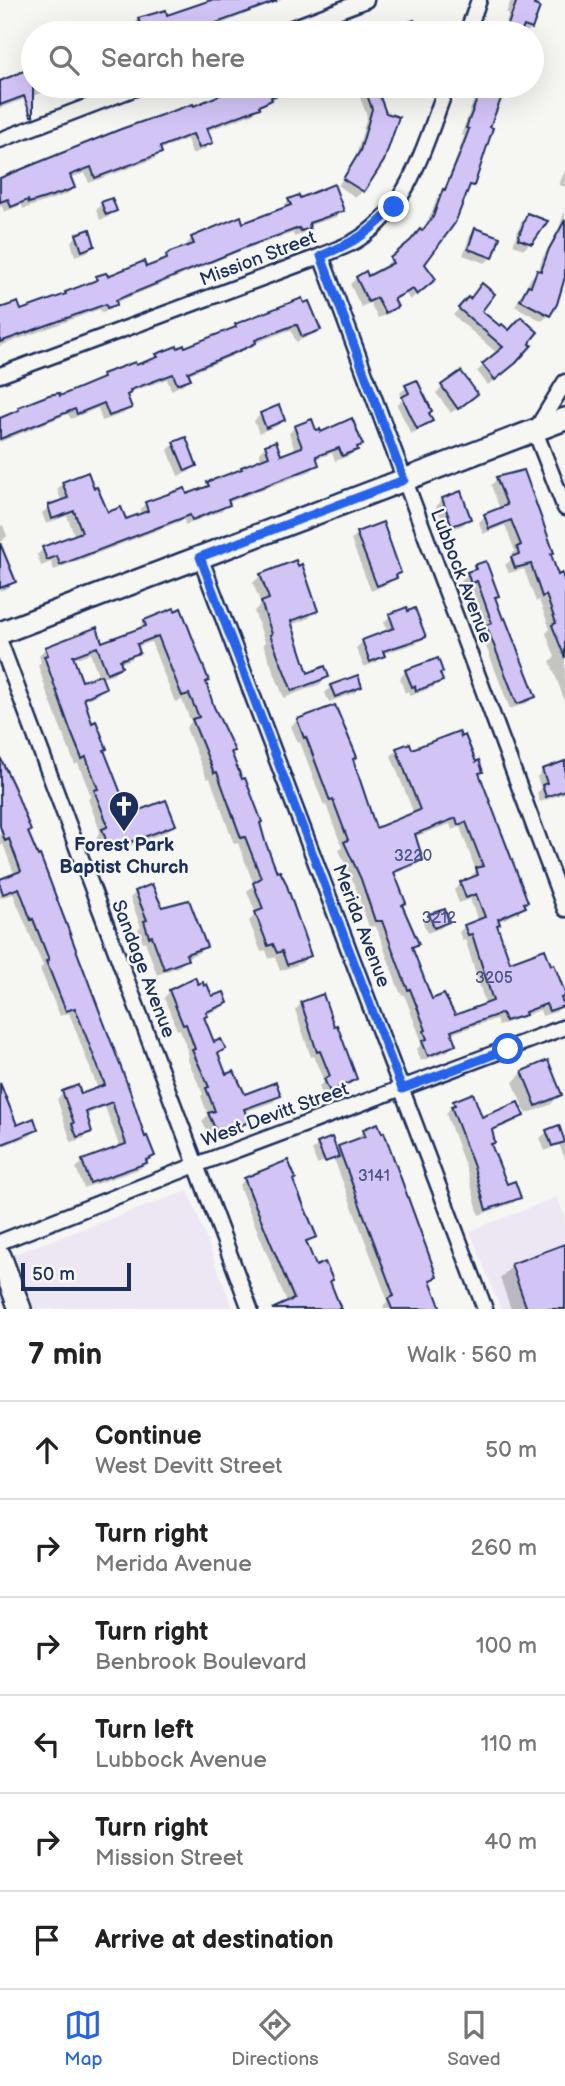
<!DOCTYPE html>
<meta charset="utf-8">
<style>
:root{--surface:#fff;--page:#f6f6f6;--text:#222;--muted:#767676;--line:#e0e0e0;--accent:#2563eb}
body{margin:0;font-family:"Balsamiq Sans",sans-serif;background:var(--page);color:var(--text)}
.scale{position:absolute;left:21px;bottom:18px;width:110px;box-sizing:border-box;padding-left:7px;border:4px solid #1b2f5e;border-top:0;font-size:19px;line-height:24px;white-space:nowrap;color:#1b2f5e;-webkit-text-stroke:5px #f6f6f2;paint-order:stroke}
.stop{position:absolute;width:21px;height:21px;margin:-16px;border:5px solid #2563eb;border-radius:50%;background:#fff}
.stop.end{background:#2563eb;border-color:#fff;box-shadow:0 2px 7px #0008}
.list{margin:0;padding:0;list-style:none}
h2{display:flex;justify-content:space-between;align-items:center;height:91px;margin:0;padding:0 28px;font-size:30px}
h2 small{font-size:23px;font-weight:400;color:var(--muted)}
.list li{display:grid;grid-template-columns:46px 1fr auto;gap:21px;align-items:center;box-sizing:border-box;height:98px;padding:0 28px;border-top:2px solid var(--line)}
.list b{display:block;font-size:26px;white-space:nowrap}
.list p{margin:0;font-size:23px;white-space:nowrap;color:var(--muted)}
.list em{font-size:23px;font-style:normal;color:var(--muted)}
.icon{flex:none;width:38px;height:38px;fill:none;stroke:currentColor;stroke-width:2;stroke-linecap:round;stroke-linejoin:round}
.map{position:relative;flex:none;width:565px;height:1309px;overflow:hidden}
.search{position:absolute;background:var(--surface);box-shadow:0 7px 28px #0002;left:21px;right:21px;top:21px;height:77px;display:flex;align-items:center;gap:18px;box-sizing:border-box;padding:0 24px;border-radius:38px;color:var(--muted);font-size:26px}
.sheet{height:679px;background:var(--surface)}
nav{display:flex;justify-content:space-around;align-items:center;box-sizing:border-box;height:98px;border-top:2px solid var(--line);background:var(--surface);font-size:19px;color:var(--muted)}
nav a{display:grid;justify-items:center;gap:4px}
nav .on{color:var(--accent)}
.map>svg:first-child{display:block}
</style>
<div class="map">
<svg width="565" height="1309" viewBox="0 0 565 1309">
<rect width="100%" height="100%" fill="#f6f6f2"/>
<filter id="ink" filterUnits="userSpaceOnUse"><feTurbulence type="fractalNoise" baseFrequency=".0143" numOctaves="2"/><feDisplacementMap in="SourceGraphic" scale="14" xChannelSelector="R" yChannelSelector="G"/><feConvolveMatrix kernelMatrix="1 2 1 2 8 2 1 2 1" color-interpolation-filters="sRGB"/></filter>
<g filter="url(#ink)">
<!-- built -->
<g fill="#ece7f3">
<polygon points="188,1191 233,1309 34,1309 14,1254"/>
<polygon points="557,1197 565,1218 565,1309 501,1309 470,1231"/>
</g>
<!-- shadow -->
<g fill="#0003" fill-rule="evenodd">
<polygon points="215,0 282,0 198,33 124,33 134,29 133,25 139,19 166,17"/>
<polygon points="511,0 540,0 531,28 526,33 502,33 509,14 506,13"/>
<polygon points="33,60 33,86 60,86 0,108 0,83 25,72 23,67"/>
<polygon points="247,86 251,89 258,86 323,86 308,90 307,87 267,101 252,114 207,131 211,143 205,149 192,154 187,139 159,150 160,152 154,159 89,183 85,173 69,178 73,188 67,194 53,199 23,209 22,205 4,212 2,206 0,207 0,180 193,108"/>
<polygon points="362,86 374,86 384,114 363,191 356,197 338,186 355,159 367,116 357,90"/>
<polygon points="479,86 520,86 516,90 510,87 501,95 488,129 472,185 466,192 423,265 427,285 410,300 406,294 393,301 396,307 390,313 378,318 370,303 361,307 350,284 357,278 367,278 387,268 385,266 427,225 437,198 442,193 454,165 464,136 461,135"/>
<polygon points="565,170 565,187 559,185"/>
<polygon points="289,200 342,210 336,217 308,226 302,234 294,237 293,233 238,252 115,303 109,310 101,313 100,309 0,346 0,317 62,297 90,284 97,278 107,278 160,263 167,256 187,248 186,245 192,238 242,226 284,210 283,207"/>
<polygon points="102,203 115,211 108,217 100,220 96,210"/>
<polygon points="565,209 565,275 549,315 542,321 515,306 531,278 538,272 543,257 559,229"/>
<polygon points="527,215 530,243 524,249 513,245 521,222"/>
<polygon points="476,230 492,257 485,263 463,255 470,236"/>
<polygon points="77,236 94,245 87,252 75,256 71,242"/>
<polygon points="468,300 500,329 509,332 507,370 488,385 477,371 498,354 453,315"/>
<polygon points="301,301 319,329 312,335 296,342 291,330 284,332 253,344 237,354 187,375 188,379 182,385 171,390 167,379 128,393 125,396 130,408 123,414 102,421 98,408 71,419 68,414 0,442 0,420 13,415 19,408 59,398 96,383 103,376 135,367 151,361 157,355 230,332 236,326"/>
<polygon points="407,387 431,421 424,427 411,434 397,405 403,399 400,393"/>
<polygon points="442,387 476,394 451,413 436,393"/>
<polygon points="261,414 283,420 277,426 259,433 254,421"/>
<polygon points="295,427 361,444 349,456 335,461 332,453 316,459 317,464 311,471 227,503 228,505 221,511 185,525 184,520 54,570 51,562 41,566 37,555 43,549 75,537 67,516 46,524 42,513 49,507 62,502 57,489 63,483 107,515 125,522 142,516 140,510 146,503 186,496 202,490 208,483 237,473 242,468 262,460 259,453 266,446 280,457 295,451 289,433"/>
<polygon points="174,444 195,466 189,472 178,476 168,450"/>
<polygon points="497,479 549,555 557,577 565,588 565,702 550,661 555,657 546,633 550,629 539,600 536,602 524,569 509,573 505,565 513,558 511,555 515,551 505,525 483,534 479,522 485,516 500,510 491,485"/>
<polygon points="442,499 469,518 463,525 446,531 436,506"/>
<polygon points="3,525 7,536 0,543 0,526"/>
<polygon points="357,534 399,573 388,584 371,591 351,540"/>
<polygon points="0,543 14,582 8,588 0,591"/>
<polygon points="475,567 497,595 494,599 534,696 527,703 510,709 481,633 486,628 471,586 464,589 461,580"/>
<polygon points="261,575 316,611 309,618 291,625 307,675 327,677 320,684 284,698 263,644 265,642 254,611 261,604 253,583"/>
<polygon points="390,616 424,637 417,643 382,654 377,662 364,667 356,648 363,641 388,632 384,622"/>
<path d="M 145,621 L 204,683 L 213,707 L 233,750 L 230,753 L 309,955 L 302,963 L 280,971 L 275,957 L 269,959 L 266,950 L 261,952 L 249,921 L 256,914 L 247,891 L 254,885 L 238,843 L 234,844 L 210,778 L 207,779 L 186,728 L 191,722 L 182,700 L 175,702 L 151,642 L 136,647 L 138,652 L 131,659 L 119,664 L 120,667 L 113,674 L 101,678 L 104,687 L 97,695 L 83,701 L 128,816 L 173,824 L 166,832 L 108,854 L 105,849 L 101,851 L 96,838 L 100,831 L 88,799 L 91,796 L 78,763 L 75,765 L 46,690 L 38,665 L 41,662 L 39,655 L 46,648 L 101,644 L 139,631 L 138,628 ZM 90,653 L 99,677 L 81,683 L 72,660 Z"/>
<polygon points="406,671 438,674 441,681 434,687 410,696 408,691 405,693 400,678"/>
<polygon points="331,686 360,687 354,693 329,702 325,693"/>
<path d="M 298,720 L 351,760 L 375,830 L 414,814 L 391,756 L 397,750 L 475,764 L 481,771 L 478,774 L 524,907 L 518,913 L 497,922 L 495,926 L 509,964 L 564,996 L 560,1000 L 562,1005 L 556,1012 L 542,1016 L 540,1010 L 498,1026 L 496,1019 L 450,1034 L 454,1044 L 448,1051 L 421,1061 L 417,1049 L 421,1045 L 420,1037 L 404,994 L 402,995 L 399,990 L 376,926 L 369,927 L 355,886 L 339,850 L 342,847 L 326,805 L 324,806 L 300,742 L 298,743 L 291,726 ZM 450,824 L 452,830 L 460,827 L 476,871 L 471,876 L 472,880 L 461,884 L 454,890 L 459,903 L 470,899 L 478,921 L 465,926 L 459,932 L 462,940 L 465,939 L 486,1006 L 454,1017 L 431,1001 L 411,949 L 417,944 L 400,906 L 393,874 L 415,866 L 421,860 L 414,837 Z"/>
<polygon points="0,755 27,832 144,1139 153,1156 139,1169 84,1188 76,1168 83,1162 120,1148 105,1107 85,1115 90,1131 84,1138 71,1142 57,1099 63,1093 80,1096 98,1089 69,1013 60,1016 40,969 43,966 13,894 0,898 0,881 15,876 3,844 0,845"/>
<polygon points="565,762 565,793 540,802 537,793 541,789 537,777 543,770"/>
<polygon points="136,892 161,909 205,947 198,953 186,958 180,966 157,975 145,941 143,942 138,929 141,927 130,898"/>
<polygon points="444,911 447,922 441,928 427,933 423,922 430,916"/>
<polygon points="197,986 211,999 226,1003 220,1009 205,1015 203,1018 213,1044 224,1049 217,1056 225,1076 244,1096 279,1095 273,1102 244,1112 247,1122 241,1128 211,1140 202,1121 208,1115 201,1096 203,1094 187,1058 189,1056 180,1029 177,1030 164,998 170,991"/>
<polygon points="302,1003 355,1079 349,1085 323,1097 319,1086 324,1082 314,1056 311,1057 295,1010"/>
<polygon points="523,1072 560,1095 550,1105 526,1114 513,1082"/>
<polygon points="0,1084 16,1127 36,1130 30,1136 0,1147"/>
<polygon points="454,1102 481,1119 522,1116 515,1122 490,1132 493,1142 489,1146 506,1187 519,1197 513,1203 479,1215 468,1174 446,1114"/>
<polygon points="558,1128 562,1139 565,1136 565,1159 559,1144 545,1151 540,1138 547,1132"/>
<polygon points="364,1131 435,1276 429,1282 436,1309 384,1309 383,1306 388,1301 334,1159 332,1161 332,1158 317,1164 312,1151 318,1144 335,1151 359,1140 358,1137"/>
<polygon points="245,1179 291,1180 315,1237 305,1244 315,1268 328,1282 339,1309 285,1309 288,1305 239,1186"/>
<polygon points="565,1246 565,1309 511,1309 500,1278 512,1266"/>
</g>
<!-- building -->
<g fill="#d3c4f6" stroke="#1b2f5e" stroke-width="2" fill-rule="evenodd">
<polygon points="211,0 277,1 189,33 144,33 138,18 166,10 167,15"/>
<polygon points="517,0 536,0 534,5 540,7 532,29 524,26 521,33 505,33"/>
<polygon points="414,20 419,33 383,33 382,32"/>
<polygon points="33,67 33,116 31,116 24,96 0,105 0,81"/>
<polygon points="241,86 299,87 271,97 272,100 259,106 260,108 207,128 213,143 199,148 193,134 160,147 162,153 95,178 91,167 70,175 75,188 61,193 29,203 28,200 11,207 8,199 0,202 0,178 121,129 193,104 194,106"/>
<polygon points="364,86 376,86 386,113 399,117 384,161 364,192 343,179 360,151 372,109"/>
<polygon points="482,86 506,86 490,127 493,128 474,186 470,185 455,223 425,264 436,279 417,295 413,289 394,299 398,307 385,313 377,298 368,302 356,277 366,271 368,276 393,263 390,258 411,240 420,229 422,231 433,217 443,189 445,190 459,156 469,129 466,128"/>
<polygon points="334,184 344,211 309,223 310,228 301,231 299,228 246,247 116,300 117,305 107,308 106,304 0,342 0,308 18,302 21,310 66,294 65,292 97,280 96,276 106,273 108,276 144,261 146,267 167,259 166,255 170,252 194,244 191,237 241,216 243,223 291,205 288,199 299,195 300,198"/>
<polygon points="112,198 117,211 106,215 101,202"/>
<polygon points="527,213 548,221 532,244 518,239"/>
<polygon points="565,220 565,277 557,304 550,316 520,300 528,285 531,286 537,270 541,271 549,249"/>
<polygon points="475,228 500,237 493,258 468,249"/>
<polygon points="90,229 95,246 82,251 76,234"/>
<polygon points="482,283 495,294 482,311 500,326 502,324 509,330 521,317 538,332 532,339 530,344 532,345 516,363 495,380 482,364 503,347 458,308 468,297 470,299"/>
<polygon points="302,298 304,303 309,301 321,330 302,337 297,325 292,326 255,340 256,343 246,348 188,372 191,379 177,384 173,374 130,390 131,393 127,395 132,408 109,416 104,403 77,414 75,409 0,439 0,418 19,410 18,407 49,395 59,393 60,396 103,378 102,374 135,362 136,365 158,357 156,354 177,346 178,348 184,345 185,347 236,327 235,324"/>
<polygon points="461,371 478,394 458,409 441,385"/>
<polygon points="417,380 432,411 429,413 433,421 417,429 402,397 409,393 405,385"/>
<polygon points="279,405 285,420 266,428 260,413"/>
<polygon points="352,418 363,445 357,447 358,450 342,456 339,448 316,456 319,465 228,500 230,505 192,520 190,515 60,565 57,556 47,560 42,547 82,532 74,511 52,519 48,505 68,498 62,482 88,472 94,488 97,487 108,512 121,507 126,519 148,511 145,502 185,488 187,494 209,486 207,482 242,469 241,467 269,456 265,445 276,441 281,455 302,447 294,426 312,419 316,430 320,429 321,432"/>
<polygon points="186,437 197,466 185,471 173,442"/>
<polygon points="524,470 554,553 551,554 558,575 562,573 565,583 565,658 552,625 556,623 546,595 542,597 531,564 515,568 511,557 519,554 517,547 521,545 511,520 489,529 484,514 507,505 496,477"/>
<polygon points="461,491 471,519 452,526 442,498"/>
<polygon points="383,522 401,573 396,575 397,578 377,586 356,532"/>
<polygon points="0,543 16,582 0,588"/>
<polygon points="296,560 298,566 302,564 318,611 291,621 308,673 325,666 329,677 292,691 270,635 272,634 261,602 269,599 260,574"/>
<polygon points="486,561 499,596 495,597 503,619 505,618 536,697 517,704 486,625 492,623 477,581 471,584 467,572 476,569 474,565"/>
<polygon points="407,607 408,611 415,608 426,637 383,651 385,656 370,662 362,640 394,628 389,614"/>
<polygon points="174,608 175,611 181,608 209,681 206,682 214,707 235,751 231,752 242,779 245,778 262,822 260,823 265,841 277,872 280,871 286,883 311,956 287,965 282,951 277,953 273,944 268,946 255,912 263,909 253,883 261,878 245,837 241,838 217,772 214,773 192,719 199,717 189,694 182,696 158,636 137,644 140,653 120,660 122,667 107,673 97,647 73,656 82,681 101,675 106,688 84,698 92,723 96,721 107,749 104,750 129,814 166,800 176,825 115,848 113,843 108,845 102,829 107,827 107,823 94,790 98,789 86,757 82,759 71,732 44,656 48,655 45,647 97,627 102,642 146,626 144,620"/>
<polygon points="438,658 443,672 440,673 443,681 416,691 415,686 412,687 405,670"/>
<polygon points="358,675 362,687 335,697 330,685"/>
<path d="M 335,705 L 357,757 L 353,759 L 376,828 L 420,810 L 396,748 L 410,743 L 412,749 L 459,731 L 461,737 L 465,735 L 476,762 L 479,760 L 483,772 L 479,773 L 528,902 L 524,903 L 526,907 L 498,919 L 500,924 L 497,925 L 510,962 L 545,949 L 551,965 L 554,964 L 565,993 L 565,996 L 561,998 L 564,1006 L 549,1011 L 546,1004 L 525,1012 L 526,1015 L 505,1021 L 502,1013 L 451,1031 L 456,1045 L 428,1056 L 422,1041 L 427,1039 L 424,1031 L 426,1030 L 410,989 L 408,990 L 405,983 L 382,921 L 375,921 L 361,879 L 344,842 L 348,840 L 333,800 L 330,801 L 306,737 L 304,738 L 297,719 ZM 456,818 L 458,825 L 466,822 L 483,866 L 476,868 L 478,875 L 460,882 L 466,898 L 476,894 L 485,917 L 464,925 L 468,935 L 472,934 L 493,1001 L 455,1015 L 444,994 L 432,999 L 412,947 L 419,944 L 402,905 L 406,903 L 394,872 L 423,860 L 415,834 Z"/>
<polygon points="0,757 14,787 31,831 28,832 38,856 40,855 130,1091 145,1137 147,1136 155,1156 146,1160 147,1163 90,1183 82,1160 126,1144 112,1102 86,1112 92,1132 77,1137 72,1124 74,1123 62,1091 78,1085 81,1094 105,1085 75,1008 66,1011 46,961 49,960 33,919 31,920 19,888 3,894 0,885 0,879 21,871 9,839 5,841 0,826"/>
<polygon points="565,761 565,790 546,797 542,785 547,783 542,769"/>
<polygon points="152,884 162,907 189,900 207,947 186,954 188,960 164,969 152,936 149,937 144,921 147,920 135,891"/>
<polygon points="445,909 449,922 434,928 429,914"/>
<polygon points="195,977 198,984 203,982 204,986 207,984 212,996 224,992 228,1003 206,1012 208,1016 204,1017 214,1042 221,1039 226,1049 218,1053 226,1074 234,1071 245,1094 276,1082 281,1096 244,1109 249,1122 218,1135 208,1113 215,1111 206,1088 209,1087 192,1050 195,1049 186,1024 183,1025 169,990"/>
<polygon points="323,994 334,1026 337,1025 342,1038 357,1079 330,1092 324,1079 330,1076 320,1051 317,1052 301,1002"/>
<polygon points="548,1060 562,1095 536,1106 522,1071"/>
<polygon points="0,1083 17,1125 34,1118 38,1130 0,1145"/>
<polygon points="473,1093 482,1117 518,1102 524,1116 492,1130 495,1143 491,1144 507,1184 515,1181 521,1198 486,1210 474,1167 451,1106 455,1105 453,1101"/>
<polygon points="378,1123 382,1133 384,1132 437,1277 430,1280 441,1309 392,1309 388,1299 394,1296 338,1146 365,1136 363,1129"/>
<polygon points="559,1125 565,1142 552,1146 546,1130"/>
<polygon points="332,1137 339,1157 325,1162 317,1143"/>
<polygon points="288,1160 296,1179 293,1180 317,1237 306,1241 316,1266 325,1262 333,1280 330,1281 341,1309 272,1309 294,1299 244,1178"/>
<polygon points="565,1244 565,1309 527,1309 511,1264"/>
</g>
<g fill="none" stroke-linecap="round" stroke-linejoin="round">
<!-- street casing -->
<g stroke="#1b2f5e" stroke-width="19">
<g id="street">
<polyline points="279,33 366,0"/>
<polyline points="467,33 479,0"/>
<polyline points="0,140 141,86"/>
<polyline points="321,256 565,909"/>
<path d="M 0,375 L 321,256 C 334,250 349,246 360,238 C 412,205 426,139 447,86"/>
<polyline points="565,382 535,431 565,508"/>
<polyline points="200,557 485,1309"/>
<polyline points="0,642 250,1309"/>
<polyline points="0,1242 196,1165 565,1027"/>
</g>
</g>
<!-- secondary casing -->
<g stroke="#1b2f5e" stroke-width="26">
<g id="secondary">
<polyline points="0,633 565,419"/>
<polyline points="0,1256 20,1309"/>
</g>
</g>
<!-- street -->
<use href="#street" stroke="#f6f6f2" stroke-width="14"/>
<!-- secondary -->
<use href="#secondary" stroke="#f6f6f2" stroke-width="21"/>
</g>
</g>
<g fill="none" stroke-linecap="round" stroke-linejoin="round" filter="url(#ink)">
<!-- route -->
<path stroke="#2563eb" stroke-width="9" d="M 394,207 C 369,234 354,242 321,256 L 404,480 L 200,557 L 402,1089 L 508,1049"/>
</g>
<!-- icons -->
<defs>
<g id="church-pin" transform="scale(1.575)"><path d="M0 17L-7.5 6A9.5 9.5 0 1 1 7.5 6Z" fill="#1b2f5e" stroke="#f6f6f2"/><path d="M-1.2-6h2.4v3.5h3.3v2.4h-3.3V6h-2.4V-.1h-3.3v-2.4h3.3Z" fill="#fff"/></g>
</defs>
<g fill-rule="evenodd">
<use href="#church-pin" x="124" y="806"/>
</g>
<g text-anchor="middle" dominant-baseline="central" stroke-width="5" stroke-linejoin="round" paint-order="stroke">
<!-- number labels -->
<g font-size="16" fill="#495484">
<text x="413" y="856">3220</text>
<text x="439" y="918">3212</text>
<text x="494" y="978">3205</text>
<text x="374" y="1176">3141</text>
</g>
<!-- street labels -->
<g font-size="19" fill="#1b2f5e" stroke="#f6f6f2">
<text transform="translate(258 259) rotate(-21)">Mission Street</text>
<text transform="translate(461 576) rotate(69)">Lubbock Avenue</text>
<text transform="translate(361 926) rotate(69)">Merida Avenue</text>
<text transform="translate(143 969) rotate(69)">Sandage Avenue</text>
<text transform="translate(275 1115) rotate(-20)">West Devitt Street</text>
</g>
<!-- poi labels -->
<g font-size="19" font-weight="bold" fill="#1b2f5e" stroke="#f6f6f2">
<text x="124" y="845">Forest Park<tspan x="124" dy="22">Baptist Church</tspan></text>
</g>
</g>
</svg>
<div class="scale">50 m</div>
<div class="stop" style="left:508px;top:1049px"></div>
<div class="stop end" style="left:394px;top:207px"></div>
<div class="search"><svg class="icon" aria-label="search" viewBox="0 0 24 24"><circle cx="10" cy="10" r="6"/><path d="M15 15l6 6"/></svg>Search here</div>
</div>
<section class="sheet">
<h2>7 min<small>Walk · 560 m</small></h2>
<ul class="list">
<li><svg class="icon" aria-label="ahead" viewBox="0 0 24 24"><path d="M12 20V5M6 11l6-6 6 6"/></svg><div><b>Continue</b><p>West Devitt Street</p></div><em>50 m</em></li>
<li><svg class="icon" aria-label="right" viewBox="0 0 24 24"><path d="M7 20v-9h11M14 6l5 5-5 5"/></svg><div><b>Turn right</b><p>Merida Avenue</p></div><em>260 m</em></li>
<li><svg class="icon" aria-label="right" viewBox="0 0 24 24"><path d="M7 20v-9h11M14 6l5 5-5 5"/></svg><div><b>Turn right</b><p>Benbrook Boulevard</p></div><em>100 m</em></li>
<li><svg class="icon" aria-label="left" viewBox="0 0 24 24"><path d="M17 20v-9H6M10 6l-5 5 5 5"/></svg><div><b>Turn left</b><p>Lubbock Avenue</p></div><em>110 m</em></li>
<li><svg class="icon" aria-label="right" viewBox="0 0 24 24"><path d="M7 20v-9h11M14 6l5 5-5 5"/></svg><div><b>Turn right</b><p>Mission Street</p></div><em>40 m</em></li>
<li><svg class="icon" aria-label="arrive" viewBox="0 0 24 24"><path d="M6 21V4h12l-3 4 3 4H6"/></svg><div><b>Arrive at destination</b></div></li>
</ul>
</section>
<nav>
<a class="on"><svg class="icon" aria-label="map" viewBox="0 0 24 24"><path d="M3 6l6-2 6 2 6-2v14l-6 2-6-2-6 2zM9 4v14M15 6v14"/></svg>Map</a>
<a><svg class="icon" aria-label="directions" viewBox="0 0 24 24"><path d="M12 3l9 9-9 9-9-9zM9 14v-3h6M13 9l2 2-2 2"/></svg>Directions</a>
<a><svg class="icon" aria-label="saved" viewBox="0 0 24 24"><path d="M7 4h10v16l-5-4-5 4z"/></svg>Saved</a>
</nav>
